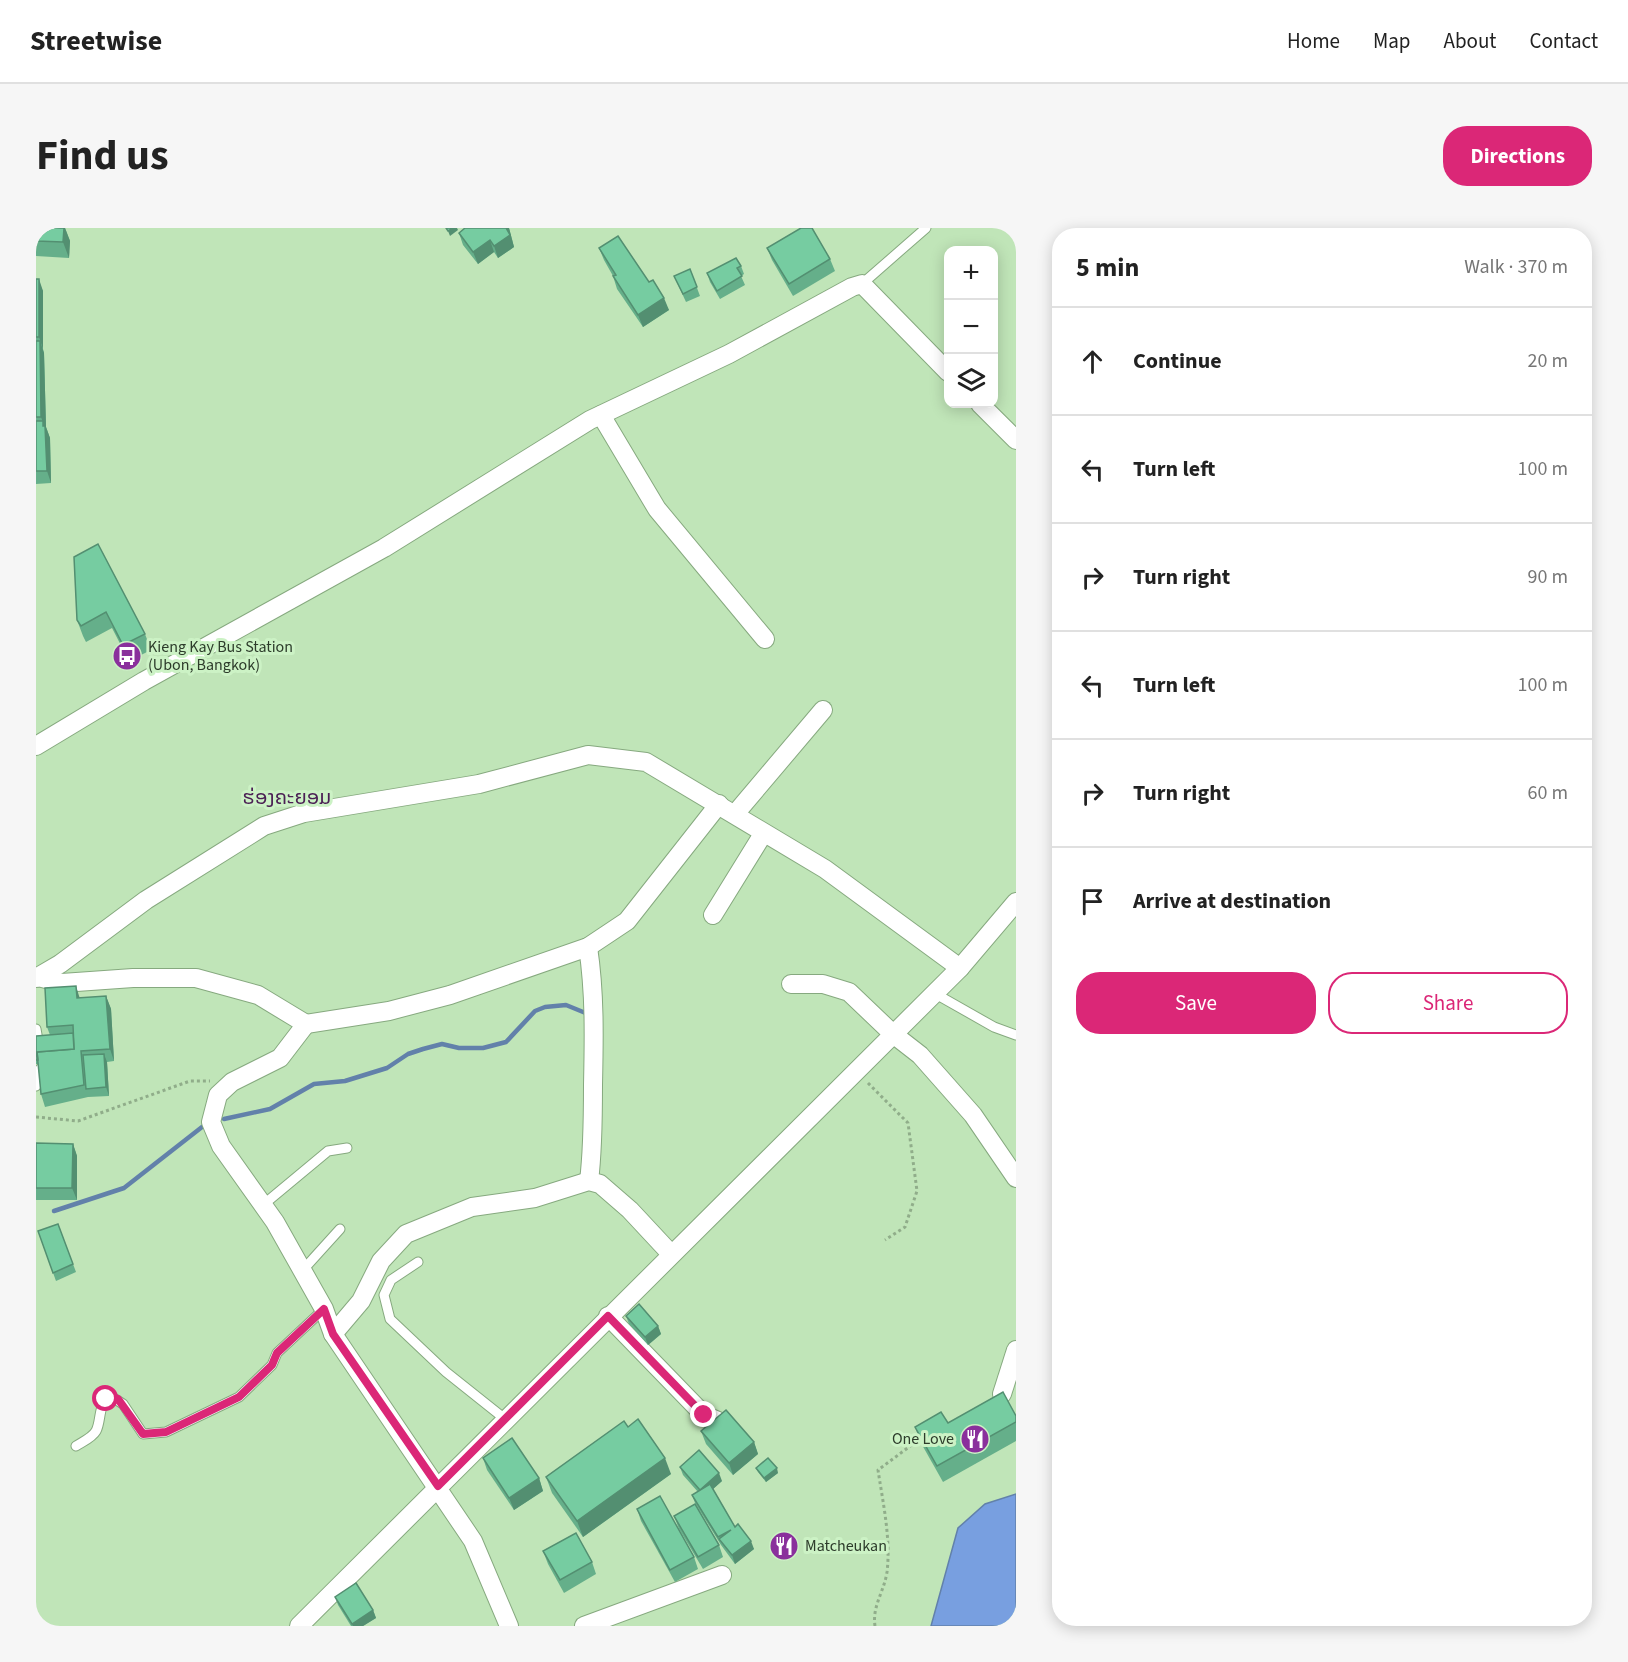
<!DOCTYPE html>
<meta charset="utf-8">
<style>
:root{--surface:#fff;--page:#f6f6f6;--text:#222;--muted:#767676;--line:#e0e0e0;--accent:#db2777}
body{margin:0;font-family:"Source Sans 3","Noto Sans Lao",sans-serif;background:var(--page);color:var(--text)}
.controls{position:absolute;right:18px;top:18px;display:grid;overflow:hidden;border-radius:12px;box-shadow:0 3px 15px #0003}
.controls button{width:54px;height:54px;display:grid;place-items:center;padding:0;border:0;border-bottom:2px solid var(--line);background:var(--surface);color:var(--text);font:30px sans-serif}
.stop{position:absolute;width:18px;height:18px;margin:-14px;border:4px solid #db2777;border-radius:50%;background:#fff}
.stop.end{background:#db2777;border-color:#fff;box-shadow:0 2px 6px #0008}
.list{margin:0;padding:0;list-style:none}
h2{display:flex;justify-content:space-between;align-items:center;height:78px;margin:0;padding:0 24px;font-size:26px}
h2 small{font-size:20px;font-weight:400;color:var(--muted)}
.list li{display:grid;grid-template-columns:39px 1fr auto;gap:18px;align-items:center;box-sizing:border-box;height:108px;padding:0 24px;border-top:2px solid var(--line)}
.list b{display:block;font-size:22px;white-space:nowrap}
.list em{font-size:20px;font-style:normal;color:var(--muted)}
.actions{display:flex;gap:12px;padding:18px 24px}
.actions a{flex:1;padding:14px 0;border:2px solid var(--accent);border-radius:24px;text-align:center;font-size:21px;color:var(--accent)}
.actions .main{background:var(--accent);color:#fff}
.icon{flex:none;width:33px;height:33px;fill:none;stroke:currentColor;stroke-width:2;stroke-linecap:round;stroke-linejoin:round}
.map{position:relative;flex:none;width:980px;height:1398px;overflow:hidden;border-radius:24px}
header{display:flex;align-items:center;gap:36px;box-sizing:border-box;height:84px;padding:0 30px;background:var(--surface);border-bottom:2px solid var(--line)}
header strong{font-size:28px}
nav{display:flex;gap:33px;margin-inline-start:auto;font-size:21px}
.intro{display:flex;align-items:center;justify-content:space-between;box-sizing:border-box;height:144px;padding:0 36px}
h1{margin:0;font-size:42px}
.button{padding:15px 27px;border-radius:24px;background:var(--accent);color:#fff;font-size:21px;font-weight:700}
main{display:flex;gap:36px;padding:0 36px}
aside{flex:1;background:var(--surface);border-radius:24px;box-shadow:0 3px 15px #0003}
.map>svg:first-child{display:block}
</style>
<header>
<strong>Streetwise</strong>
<nav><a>Home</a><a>Map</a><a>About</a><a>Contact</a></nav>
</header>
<div class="intro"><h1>Find us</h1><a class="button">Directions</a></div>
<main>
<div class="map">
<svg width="980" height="1398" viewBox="0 0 980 1398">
<rect width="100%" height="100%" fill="#c0e5b8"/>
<!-- water -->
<polygon fill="#789fe0" stroke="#6281aa" stroke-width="1.5" points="980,1266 980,1398 895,1398 922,1300 949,1276"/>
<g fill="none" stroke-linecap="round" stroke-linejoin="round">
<!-- stream -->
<g stroke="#6281aa" stroke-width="4.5">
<polyline points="188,891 234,881 278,856 309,853 351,840 372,826 387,821 406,816 423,820 447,820 470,814 499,783 509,779 530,777 552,786"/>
<polyline points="18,983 88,960 166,899"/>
</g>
<!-- lane casing -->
<g stroke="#86a97f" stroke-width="11">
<g id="lane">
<polyline points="826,56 890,0"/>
<polyline points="898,765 958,799 980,807"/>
<polyline points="0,801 3,818"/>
<polyline points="0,858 4,852 4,841"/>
<polyline points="227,977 292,923 311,920"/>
<polyline points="382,1034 355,1052 348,1067 354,1091 410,1144 469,1191"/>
<polyline points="266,1043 304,1001"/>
<path d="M 40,1218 C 46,1214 56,1210 60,1203 C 66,1192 61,1174 76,1169 L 87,1176 L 107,1206 L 130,1204 L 203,1169 L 236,1137 L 241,1125 L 288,1081"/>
</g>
</g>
<!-- street casing -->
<g stroke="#86a97f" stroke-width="20">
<g id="street">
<polyline points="944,176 980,212"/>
<polyline points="565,187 621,281 729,411"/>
<polyline points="0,518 108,453 348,320 554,192 693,126 816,59 826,56 912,144"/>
<polyline points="699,586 787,482"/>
<polyline points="677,687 727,606"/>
<path d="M 552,719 C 559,765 558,811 557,857 C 557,889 557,921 553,953"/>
<polyline points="2,749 26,755 97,750 160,750 222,767 270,796 244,830 196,854 182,867 175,894 185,918 239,994 288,1081 297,1106 437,1313 473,1398"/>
<polyline points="0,750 24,736 110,672 228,598 268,585 443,556 552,527 610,534 789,641 924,740"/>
<polyline points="755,756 787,756 813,764 857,806 884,827 937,887 980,950"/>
<polyline points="270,796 353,783 414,767 552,719 591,693 683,576"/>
<polyline points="572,1088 668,1187 682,1193"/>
<polyline points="297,1106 325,1073 345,1033 370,1006 436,979 499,970 553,953 564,956 594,982 635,1026"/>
<polyline points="966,1166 980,1122"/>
<polyline points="263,1398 924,740 980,674"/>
<polyline points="548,1398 686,1347"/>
</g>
</g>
<!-- path -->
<g stroke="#90ad8a" stroke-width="3" stroke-dasharray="3 3" stroke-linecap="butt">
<polyline points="832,855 872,895 881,963 869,999 849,1012"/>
<polyline points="0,889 42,893 154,853 174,853"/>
<path d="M 839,1398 C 836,1378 848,1364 851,1344 C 855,1311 847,1275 842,1242 L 885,1210"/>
</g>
<!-- lane -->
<use href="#lane" stroke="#fff" stroke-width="9"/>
<!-- street -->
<use href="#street" stroke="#fff" stroke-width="18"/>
</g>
<!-- wall -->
<g fill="#65af8a">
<polygon points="0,0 29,0 34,13 33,30 0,28"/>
<polygon points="429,0 473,0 478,19 462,30 458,24 442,36 427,17 423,5"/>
<polygon points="563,20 613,54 633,82 607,99 581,61 577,48 568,32"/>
<polygon points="731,20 794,31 799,43 757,68 736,32"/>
<polygon points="705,38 708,46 705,48 709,57 684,71 674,54 671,45"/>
<polygon points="654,41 664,68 650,74 638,48"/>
<polygon points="0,51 7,63 7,121 8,125 10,199 14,210 15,255 0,256"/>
<polygon points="38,329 109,406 115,422 93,433 76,400 50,414 47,408 41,392"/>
<polygon points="70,768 75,781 78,833 71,834 73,868 52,869 9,879 5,866 2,836 0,836 0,808 14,807 11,799 44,770"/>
<polygon points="0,915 37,916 41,928 41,972 0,972"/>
<polygon points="22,996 40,1044 20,1053 2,1003"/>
<polygon points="590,1088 622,1098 625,1106 612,1117 593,1096"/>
<polygon points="980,1188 980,1213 907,1254 885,1215 879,1199"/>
<polygon points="592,1199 635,1246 547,1309 516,1265 510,1249"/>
<polygon points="665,1203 718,1214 722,1226 697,1247 670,1216"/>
<polygon points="447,1230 503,1250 507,1263 478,1282 451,1242"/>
<polygon points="644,1239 686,1253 677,1261 699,1299 718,1321 699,1336 685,1317 659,1275 656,1267 662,1264 647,1247"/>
<polygon points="720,1240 742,1245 730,1254 722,1244"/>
<polygon points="601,1281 658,1329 662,1341 639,1354 605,1293"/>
<polygon points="638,1288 683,1317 687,1329 667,1341 643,1301"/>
<polygon points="507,1323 556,1334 560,1346 528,1365 512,1336"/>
<polygon points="299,1369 337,1382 340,1390 327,1398 315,1398 302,1377"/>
</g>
<!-- shaded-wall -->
<g fill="#538f71">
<polygon points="28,0 29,0 34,13 33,30 27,14"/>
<polygon points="417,0 421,0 422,2 414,8 412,3"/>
<polygon points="470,0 473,0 478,19 462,30 458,18"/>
<polygon points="454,12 458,24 442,36 437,24"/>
<polygon points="3,51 7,63 7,121 3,109"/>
<polygon points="628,70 633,82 607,99 602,87"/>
<polygon points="4,113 8,125 10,199 14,210 15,255 11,243 7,193 9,200 5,189"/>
<polygon points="40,758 44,771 41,770"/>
<polygon points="70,768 75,781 78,833 74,821"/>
<polygon points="68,826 71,834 73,868 70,859"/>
<polygon points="37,916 41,928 41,972 36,960"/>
<polygon points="622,1098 625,1106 612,1117 609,1109"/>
<polygon points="718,1214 722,1226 697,1247 693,1235"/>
<polygon points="629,1230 635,1246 547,1309 541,1293"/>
<polygon points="741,1240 742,1245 730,1254 728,1250"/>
<polygon points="683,1245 686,1253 667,1270 664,1262"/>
<polygon points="503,1250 507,1263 478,1282 473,1270"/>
<polygon points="715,1313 718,1321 699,1336 696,1327"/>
<polygon points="337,1382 340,1390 327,1398 317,1398 316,1396"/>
</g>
<!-- building -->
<g fill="#76cca1" stroke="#538f71" stroke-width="1.5">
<polygon points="0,0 28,0 27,14 0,13"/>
<polygon points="410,0 417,0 412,3"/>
<polygon points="429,0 470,0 474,7 458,18 454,12 437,24 423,5"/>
<polygon points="765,0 776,0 794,31 753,56 731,20"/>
<polygon points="582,8 613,54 617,52 628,70 602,87 577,48 580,47 563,20"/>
<polygon points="700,30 705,38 701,40 706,48 681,63 671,45"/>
<polygon points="654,41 661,59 647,66 638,48"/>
<rect x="0" y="51" width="3" height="58"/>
<polygon points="0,113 4,113 5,189 0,189"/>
<polygon points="0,193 7,193 7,198 9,198 11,243 0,243"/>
<polygon points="62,316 109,406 87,417 70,384 45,398 41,392 38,329"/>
<polygon points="40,758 41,770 70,768 74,821 45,823 48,857 5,866 1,824 38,821 37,797 11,799 9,760"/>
<polygon points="37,805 38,821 1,824 2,832 0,832 0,808"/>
<polygon points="68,826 70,859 50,861 47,827"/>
<polygon points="0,915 37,916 36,960 0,960"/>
<polygon points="22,996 37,1036 17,1045 2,1003"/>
<polygon points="603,1076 622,1098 609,1109 590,1088"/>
<polygon points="967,1164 980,1188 980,1194 901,1238 879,1199 905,1184 912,1195"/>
<polygon points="690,1182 718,1214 693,1235 665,1203"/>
<polygon points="602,1191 629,1230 541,1293 510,1249 588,1193 592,1199"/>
<polygon points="476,1210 503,1250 473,1270 447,1230"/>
<polygon points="663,1222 683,1245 664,1262 644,1239"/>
<polygon points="732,1230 741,1240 728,1250 720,1240"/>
<polygon points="674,1256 699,1299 702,1296 715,1313 696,1327 683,1311 695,1302 682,1309 656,1267"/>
<polygon points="624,1268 658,1329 634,1342 601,1281"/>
<polygon points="659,1276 683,1317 662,1329 638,1288"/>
<polygon points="540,1305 556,1334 524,1352 507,1323"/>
<polygon points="320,1355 337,1382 316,1396 299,1369"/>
</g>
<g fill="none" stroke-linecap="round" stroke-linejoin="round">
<!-- route -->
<polyline stroke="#db2777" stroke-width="8" points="70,1171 76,1169 82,1171 107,1206 130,1204 203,1169 236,1137 241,1125 288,1081 297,1106 402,1258 572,1088 668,1187"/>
</g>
<!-- icons -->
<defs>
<g id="bus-disc" transform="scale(1.5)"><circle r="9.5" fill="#8a309c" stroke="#ccf2c5"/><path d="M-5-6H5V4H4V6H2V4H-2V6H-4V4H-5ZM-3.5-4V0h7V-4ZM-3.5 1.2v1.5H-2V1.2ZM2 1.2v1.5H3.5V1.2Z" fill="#fff"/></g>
<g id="restaurant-disc" transform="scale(1.5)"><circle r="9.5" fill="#8a309c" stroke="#ccf2c5"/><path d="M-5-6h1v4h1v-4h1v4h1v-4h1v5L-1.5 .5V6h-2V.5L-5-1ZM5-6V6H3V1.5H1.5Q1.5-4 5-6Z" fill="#fff"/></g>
</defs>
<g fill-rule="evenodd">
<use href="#bus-disc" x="91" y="428"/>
<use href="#restaurant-disc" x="939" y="1211"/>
<use href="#restaurant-disc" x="748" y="1318"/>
</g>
<g text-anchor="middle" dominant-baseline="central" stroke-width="6" stroke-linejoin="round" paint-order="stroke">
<!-- poi labels -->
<g font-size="16" fill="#2d3c2b" stroke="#ccf2c5" text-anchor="start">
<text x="112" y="419">Kieng Kay Bus Station<tspan x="112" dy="18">(Ubon, Bangkok)</tspan></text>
<text x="918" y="1211" text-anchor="end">One Love</text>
<text x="769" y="1318">Matcheukan</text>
</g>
<!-- quarter labels -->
<g font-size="20" fill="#4b2054" stroke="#ccf2c5">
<text x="251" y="570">ຮ່ອງຄະຍອມ</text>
</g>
</g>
</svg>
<div class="controls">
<button>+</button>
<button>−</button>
<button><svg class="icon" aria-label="layers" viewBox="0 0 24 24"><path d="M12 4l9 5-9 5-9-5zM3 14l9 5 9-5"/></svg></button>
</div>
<div class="stop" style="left:70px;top:1171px"></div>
<div class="stop end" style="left:668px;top:1187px"></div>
</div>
<aside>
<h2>5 min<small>Walk · 370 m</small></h2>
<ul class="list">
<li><svg class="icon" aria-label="ahead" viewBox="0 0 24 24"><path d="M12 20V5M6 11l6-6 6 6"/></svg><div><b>Continue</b></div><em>20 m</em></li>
<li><svg class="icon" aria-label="left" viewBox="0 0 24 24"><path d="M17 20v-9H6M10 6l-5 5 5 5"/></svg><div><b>Turn left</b></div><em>100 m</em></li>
<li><svg class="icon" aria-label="right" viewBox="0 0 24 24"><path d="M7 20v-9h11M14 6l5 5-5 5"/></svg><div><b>Turn right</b></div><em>90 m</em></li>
<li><svg class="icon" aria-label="left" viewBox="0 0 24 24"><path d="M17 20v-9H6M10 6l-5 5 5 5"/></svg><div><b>Turn left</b></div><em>100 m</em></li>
<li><svg class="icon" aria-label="right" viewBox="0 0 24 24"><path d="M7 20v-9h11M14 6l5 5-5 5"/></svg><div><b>Turn right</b></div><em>60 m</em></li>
<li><svg class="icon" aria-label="arrive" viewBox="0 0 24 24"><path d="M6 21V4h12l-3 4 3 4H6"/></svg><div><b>Arrive at destination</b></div></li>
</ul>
<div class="actions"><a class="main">Save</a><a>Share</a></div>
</aside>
</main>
